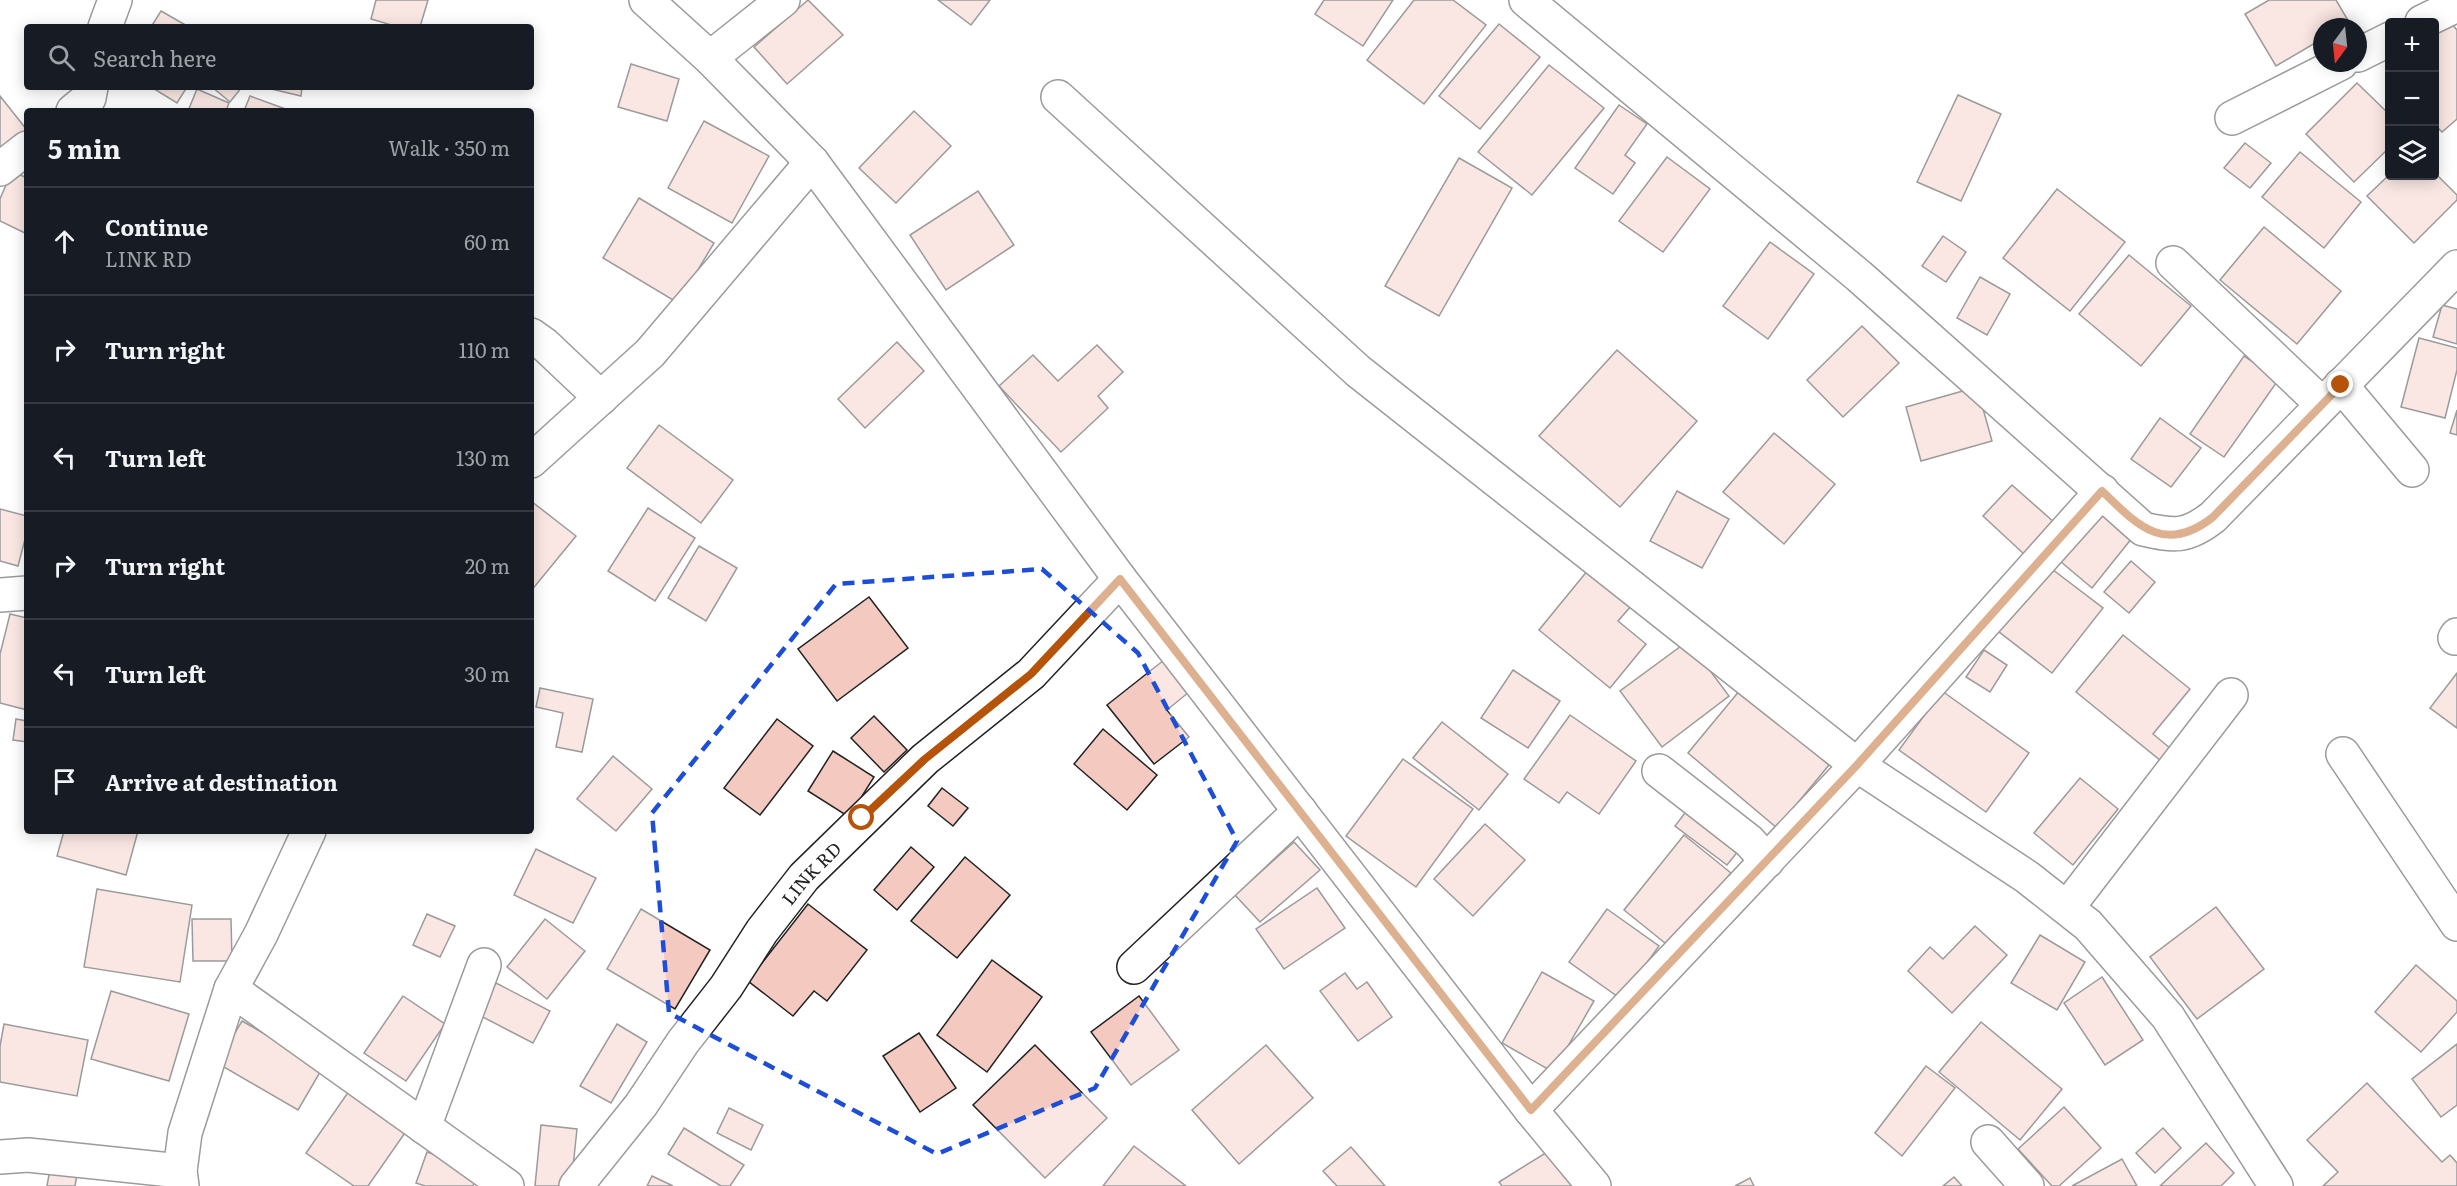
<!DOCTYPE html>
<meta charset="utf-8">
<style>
:root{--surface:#171b24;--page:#242831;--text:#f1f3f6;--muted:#9ea1a6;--line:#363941}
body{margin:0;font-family:Literata,serif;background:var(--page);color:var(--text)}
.controls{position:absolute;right:18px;top:18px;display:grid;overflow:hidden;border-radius:6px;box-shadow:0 3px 15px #0003}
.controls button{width:54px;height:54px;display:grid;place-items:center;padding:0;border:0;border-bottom:2px solid var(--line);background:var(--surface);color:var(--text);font:30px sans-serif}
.compass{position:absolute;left:2313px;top:18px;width:54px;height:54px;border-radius:50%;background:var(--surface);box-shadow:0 3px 15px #0003;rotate:195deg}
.stop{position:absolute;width:18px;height:18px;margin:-14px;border:4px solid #b45309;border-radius:50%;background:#fff}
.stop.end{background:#b45309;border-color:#fff;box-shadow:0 2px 6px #0008}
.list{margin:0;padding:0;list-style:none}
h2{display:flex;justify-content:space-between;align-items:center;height:78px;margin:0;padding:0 24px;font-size:26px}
h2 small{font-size:20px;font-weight:400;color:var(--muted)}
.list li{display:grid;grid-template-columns:39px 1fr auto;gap:18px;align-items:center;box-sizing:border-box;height:108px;padding:0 24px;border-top:2px solid var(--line)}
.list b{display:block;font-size:22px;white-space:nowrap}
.list p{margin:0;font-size:20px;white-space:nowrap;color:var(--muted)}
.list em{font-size:20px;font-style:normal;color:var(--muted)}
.icon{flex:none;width:33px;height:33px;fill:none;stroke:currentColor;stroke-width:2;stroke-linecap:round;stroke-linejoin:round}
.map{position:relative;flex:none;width:2457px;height:1186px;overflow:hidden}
.search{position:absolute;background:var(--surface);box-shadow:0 3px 15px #0003;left:24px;top:24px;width:510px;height:66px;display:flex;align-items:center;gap:15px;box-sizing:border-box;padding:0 21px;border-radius:6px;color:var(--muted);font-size:22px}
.panel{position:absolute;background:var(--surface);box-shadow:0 3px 15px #0003;left:24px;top:108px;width:510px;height:726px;border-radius:6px}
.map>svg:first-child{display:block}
</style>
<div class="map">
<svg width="2457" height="1186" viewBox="0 0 2457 1186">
<rect width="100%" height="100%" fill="#fff"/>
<!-- building -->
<g fill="#f3c9c0" stroke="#222" stroke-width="1.5">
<polygon points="376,0 428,0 420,27 398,27 371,19"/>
<polygon points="808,0 843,35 787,84 754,47"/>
<polygon points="938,0 990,0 971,25"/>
<polygon points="1324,0 1393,0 1363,46 1315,14"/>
<polygon points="1414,0 1453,0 1486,25 1424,104 1367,60"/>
<polygon points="2269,0 2336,0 2349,22 2342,27 2322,27 2322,39 2276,66 2245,14"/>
<polygon points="161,11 189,27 151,27"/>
<polygon points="2445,16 2457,30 2457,119 2442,132 2434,124 2434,25"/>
<polygon points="1499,24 1540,57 1480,129 1439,96"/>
<polygon points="631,64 679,79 667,121 618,107"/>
<polygon points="1549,65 1604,108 1532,195 1478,152"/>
<polygon points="2357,83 2390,115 2390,147 2354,182 2306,134"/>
<polygon points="151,87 187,87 177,103"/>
<polygon points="212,87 242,87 230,102"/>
<polygon points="263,87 302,87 301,96"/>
<polygon points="197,89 229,103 226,111 188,111"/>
<polygon points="1958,95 2001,114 1961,201 1917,182"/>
<polygon points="0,96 27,130 27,135 0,156"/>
<polygon points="250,96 291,111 244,111"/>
<polygon points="1619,105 1647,124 1625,155 1635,163 1613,194 1575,168"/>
<polygon points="914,111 951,146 896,203 859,168"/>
<polygon points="704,121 769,156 732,223 668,188"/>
<polygon points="2245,143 2271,163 2250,188 2224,168"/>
<polygon points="2300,152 2361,202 2324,248 2262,197"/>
<polygon points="1667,157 1710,189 1663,252 1619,221"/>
<polygon points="1459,158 1512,188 1439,316 1385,286"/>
<polygon points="12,171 27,178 27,234 0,221 0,199"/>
<polygon points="2434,172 2457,195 2457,200 2414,243 2367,196 2390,174 2390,176 2434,176"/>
<polygon points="2057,189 2125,242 2070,311 2003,258"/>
<polygon points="978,191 1014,245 946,290 910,235"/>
<polygon points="639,198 714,243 678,303 603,258"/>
<polygon points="2264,227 2341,291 2297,344 2220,280"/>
<polygon points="1943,236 1966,252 1946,282 1922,266"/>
<polygon points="1770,242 1814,274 1768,339 1723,306"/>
<polygon points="2129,255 2191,306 2141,366 2079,314"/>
<polygon points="1980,277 2010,294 1987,335 1957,318"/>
<polygon points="2442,305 2457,309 2457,344 2433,337"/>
<polygon points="1862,326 1899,363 1843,417 1807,380"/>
<polygon points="2419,338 2457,348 2457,370 2445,418 2401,407"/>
<polygon points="897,342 924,371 865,428 838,399"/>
<polygon points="1097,345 1123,372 1098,396 1108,408 1061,452 999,386 1033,355 1058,381"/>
<polygon points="1617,350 1697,421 1620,507 1539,436"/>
<polygon points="2244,356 2279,379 2224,457 2190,434"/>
<polygon points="1977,387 1992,441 1921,461 1906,407"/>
<polygon points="2457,410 2457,435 2450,433"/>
<polygon points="2160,418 2201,448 2171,487 2131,459"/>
<polygon points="659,425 733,480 701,523 627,468"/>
<polygon points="1774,433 1835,484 1784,544 1723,492"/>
<polygon points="2012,485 2055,523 2025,555 1983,516"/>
<polygon points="1677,491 1729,519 1702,568 1650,541"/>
<polygon points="531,501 576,536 531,591"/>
<polygon points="2095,507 2132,538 2092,588 2054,556"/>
<polygon points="648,508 695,538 655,601 608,571"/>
<polygon points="0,509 27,516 27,532 18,566 0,561"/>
<polygon points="699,546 737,568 706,621 668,598"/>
<polygon points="2131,561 2155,582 2129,613 2104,592"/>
<polygon points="2044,563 2103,608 2052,673 1994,628"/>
<polygon points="1588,570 1632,605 1618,621 1646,644 1610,688 1539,630"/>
<polygon points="869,597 908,648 837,701 798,649"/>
<polygon points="10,614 27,618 27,710 0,703 0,654"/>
<polygon points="2123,635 2190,689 2153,734 2176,753 2166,765 2076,692"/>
<polygon points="1688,641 1729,696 1662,747 1620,691"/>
<polygon points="1984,650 2007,665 1990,692 1966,677"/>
<polygon points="1164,660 1189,692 1167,710 1189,737 1154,764 1107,705"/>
<polygon points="1513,670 1560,701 1528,748 1481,718"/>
<polygon points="2457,673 2457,728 2430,708"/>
<polygon points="540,688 593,699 582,752 556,747 563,713 536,707"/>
<polygon points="1740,690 1829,765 1777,828 1688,753"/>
<polygon points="1942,691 2029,753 1986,812 1899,750"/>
<polygon points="1570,715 1636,761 1599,814 1567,792 1559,803 1524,779"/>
<polygon points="874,716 907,750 884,772 851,738"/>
<polygon points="16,719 27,721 27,742 13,740"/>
<polygon points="777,719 813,746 760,815 724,788"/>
<polygon points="1442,722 1508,774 1479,810 1413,758"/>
<polygon points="1103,729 1157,775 1127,810 1074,764"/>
<polygon points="833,751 874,777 849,817 808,791"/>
<polygon points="613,756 652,789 616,831 577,799"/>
<polygon points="1403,759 1473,809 1416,887 1346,836"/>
<polygon points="2080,778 2118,809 2073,865 2034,833"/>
<polygon points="942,788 968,808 953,826 928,806"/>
<polygon points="1691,805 1743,845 1727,865 1675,826"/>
<polygon points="1485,824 1525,860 1473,916 1434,879"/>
<polygon points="64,831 138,831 126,875 57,856"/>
<polygon points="1684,835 1731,873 1670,947 1624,910"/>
<polygon points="1294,842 1320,870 1260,922 1235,895"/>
<polygon points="911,847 934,867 897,910 874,890"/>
<polygon points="536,849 596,878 573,923 514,895"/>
<polygon points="965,857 1010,895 957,958 911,921"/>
<polygon points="1317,888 1345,928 1284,969 1256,929"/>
<polygon points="97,889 192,905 180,982 84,967"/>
<polygon points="808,904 867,950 827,1001 814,991 793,1016 748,981"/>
<polygon points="2216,907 2264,969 2197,1019 2150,957"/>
<polygon points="641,909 710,950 675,1009 607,969"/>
<polygon points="1607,909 1659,946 1621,999 1569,962"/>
<polygon points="427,914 455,926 440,957 413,945"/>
<polygon points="192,919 231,919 232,961 193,961"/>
<polygon points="545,919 585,951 547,999 507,967"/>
<polygon points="1975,926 2007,955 1952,1013 1908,971 1930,947 1943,959"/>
<polygon points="2040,935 2085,962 2057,1010 2011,983"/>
<polygon points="992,960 1042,997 987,1072 937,1035"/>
<polygon points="2416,965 2457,1001 2457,1012 2421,1052 2375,1012"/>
<polygon points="1542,972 1594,1001 1553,1072 1502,1043"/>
<polygon points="1345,973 1357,989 1367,982 1392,1017 1358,1041 1320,991"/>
<polygon points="2102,977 2143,1040 2105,1065 2064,1003"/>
<polygon points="496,983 550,1011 533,1043 479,1015"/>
<polygon points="111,991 189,1014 169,1081 91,1059"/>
<polygon points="403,996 445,1024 406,1081 364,1053"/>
<polygon points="1139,996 1179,1050 1131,1085 1091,1032"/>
<polygon points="242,1021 323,1067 298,1110 217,1063"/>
<polygon points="1981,1022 2062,1089 2020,1140 1939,1072"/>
<polygon points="4,1024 88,1040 77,1096 0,1082 0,1046"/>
<polygon points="617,1024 647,1042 611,1103 580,1086"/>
<polygon points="919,1033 956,1088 920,1112 883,1056"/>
<polygon points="2457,1044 2457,1105 2441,1117 2412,1079"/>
<polygon points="1035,1045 1107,1118 1045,1178 973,1105"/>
<polygon points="1266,1045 1313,1098 1239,1164 1192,1110"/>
<polygon points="1926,1066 1955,1088 1902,1156 1875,1133"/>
<polygon points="2367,1083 2442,1162 2450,1155 2457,1163 2457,1186 2323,1186 2338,1172 2307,1140"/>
<polygon points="349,1091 407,1130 368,1186 354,1186 306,1153"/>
<polygon points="2064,1107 2101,1148 2059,1186 2052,1186 2018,1149"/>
<polygon points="729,1108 763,1125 751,1150 717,1133"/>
<polygon points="541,1125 577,1129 571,1186 535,1186"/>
<polygon points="684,1128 744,1165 730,1186 721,1186 668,1154"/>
<polygon points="2163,1128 2181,1148 2155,1173 2136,1153"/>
<polygon points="2206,1143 2234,1173 2221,1186 2160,1186"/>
<polygon points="1134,1146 1186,1186 1103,1186"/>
<polygon points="1351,1147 1385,1186 1337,1186 1323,1171"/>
<polygon points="1552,1149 1575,1186 1502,1186 1499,1182"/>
<polygon points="427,1152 479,1169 473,1186 425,1186 416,1183"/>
<polygon points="2122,1159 2137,1186 2072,1186"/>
<polygon points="51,1163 78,1169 75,1186 47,1186"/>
<polygon points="652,1176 673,1186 647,1186"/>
<polygon points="1954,1177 1962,1186 1943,1186"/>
<polygon points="1750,1178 1754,1186 1735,1186"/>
</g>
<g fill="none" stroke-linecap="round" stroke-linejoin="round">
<!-- street casing -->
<g stroke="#222" stroke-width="36">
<g id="street">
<polyline points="646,0 710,58 812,162 1120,579 1531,1110 1857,765 2027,877 2088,925 2168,1017 2276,1186"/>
<path d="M 1526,0 L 1859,276 L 2143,529 C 2174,536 2186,538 2213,517 L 2457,267"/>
<polyline points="2422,22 2457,5"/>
<polyline points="105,27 115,0"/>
<polyline points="2358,55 2390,39"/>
<polyline points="710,58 783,0"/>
<polyline points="1058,97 1358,371 1857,765 2102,491"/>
<polyline points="73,111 89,98 91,87"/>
<polyline points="2232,118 2341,63"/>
<polyline points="0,169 27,148"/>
<polyline points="2173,263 2322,404"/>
<polyline points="531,335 545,345 601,398"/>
<polyline points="2341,385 2412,470"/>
<polyline points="531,461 650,353 812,162"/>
<polyline points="0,595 27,593"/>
<polyline points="2455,638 2457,635"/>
<polyline points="2343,754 2457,924"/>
<polyline points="1659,771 1749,841 1767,861"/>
<polyline points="2067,908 2231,695"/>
<polyline points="1134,967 1300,811"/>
<polyline points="231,989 507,1186"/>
<polyline points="1531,1110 1594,1186"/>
<polyline points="424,1127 484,965"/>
<polyline points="1988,1142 2027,1186"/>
<polyline points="0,1157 28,1155 180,1171 182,1186"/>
<polyline points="180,1171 185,1133 231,989 261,934 309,831"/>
<path id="s1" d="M 576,1186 L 641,1105 L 683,1042 L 726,987 L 762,931 L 804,877 L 925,759 L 1031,674 L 1120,579"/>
</g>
</g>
<!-- street -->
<use href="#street" stroke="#fff" stroke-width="33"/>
</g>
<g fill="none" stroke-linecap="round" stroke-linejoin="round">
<!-- route -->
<path stroke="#b45309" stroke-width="8" d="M 862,818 L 925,759 L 1031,674 L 1120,579 L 1531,1110 L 1857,765 L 2102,491 C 2138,526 2165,555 2213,517 L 2341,385"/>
</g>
<!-- marked area -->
<path d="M0 0H2457V1186H0ZM 1042,569 L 1138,653 L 1237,841 L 1095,1088 L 937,1154 L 669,1013 L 652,813 L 836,584 Z" fill="#fff" fill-opacity=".55" fill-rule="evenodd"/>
<path fill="none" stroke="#1d4ed8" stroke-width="4.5" stroke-dasharray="12 8" stroke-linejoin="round" d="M 1042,569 L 1138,653 L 1237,841 L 1095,1088 L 937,1154 L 669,1013 L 652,813 L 836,584 Z"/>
<g text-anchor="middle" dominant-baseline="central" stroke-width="4.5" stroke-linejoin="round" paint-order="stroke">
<!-- street labels -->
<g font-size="18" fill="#222" stroke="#fff">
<text stroke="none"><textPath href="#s1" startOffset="392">LINK RD</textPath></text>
</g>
</g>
</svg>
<div class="controls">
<button>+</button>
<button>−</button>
<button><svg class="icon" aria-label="layers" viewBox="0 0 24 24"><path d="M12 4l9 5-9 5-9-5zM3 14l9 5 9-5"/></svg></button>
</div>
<svg class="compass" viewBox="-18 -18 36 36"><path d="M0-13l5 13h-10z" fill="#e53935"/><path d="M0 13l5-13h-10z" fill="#9ea1a6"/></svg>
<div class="stop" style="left:862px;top:818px"></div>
<div class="stop end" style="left:2341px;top:385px"></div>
<div class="search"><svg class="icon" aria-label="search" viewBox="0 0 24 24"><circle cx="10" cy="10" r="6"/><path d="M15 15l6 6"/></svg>Search here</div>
<section class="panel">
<h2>5 min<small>Walk · 350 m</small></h2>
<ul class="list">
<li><svg class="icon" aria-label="ahead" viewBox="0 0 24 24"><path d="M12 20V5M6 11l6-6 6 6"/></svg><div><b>Continue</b><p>LINK RD</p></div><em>60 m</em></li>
<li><svg class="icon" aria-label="right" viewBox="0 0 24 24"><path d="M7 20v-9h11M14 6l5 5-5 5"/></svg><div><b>Turn right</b></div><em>110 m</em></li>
<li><svg class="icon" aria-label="left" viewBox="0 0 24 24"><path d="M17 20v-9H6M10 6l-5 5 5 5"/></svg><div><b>Turn left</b></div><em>130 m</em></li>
<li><svg class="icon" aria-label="right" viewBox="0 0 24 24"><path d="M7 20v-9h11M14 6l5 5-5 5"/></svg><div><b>Turn right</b></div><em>20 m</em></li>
<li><svg class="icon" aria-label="left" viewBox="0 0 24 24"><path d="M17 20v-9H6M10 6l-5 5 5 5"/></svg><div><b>Turn left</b></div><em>30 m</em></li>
<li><svg class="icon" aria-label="arrive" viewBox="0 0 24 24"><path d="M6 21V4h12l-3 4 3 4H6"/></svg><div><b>Arrive at destination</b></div></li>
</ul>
</section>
</div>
